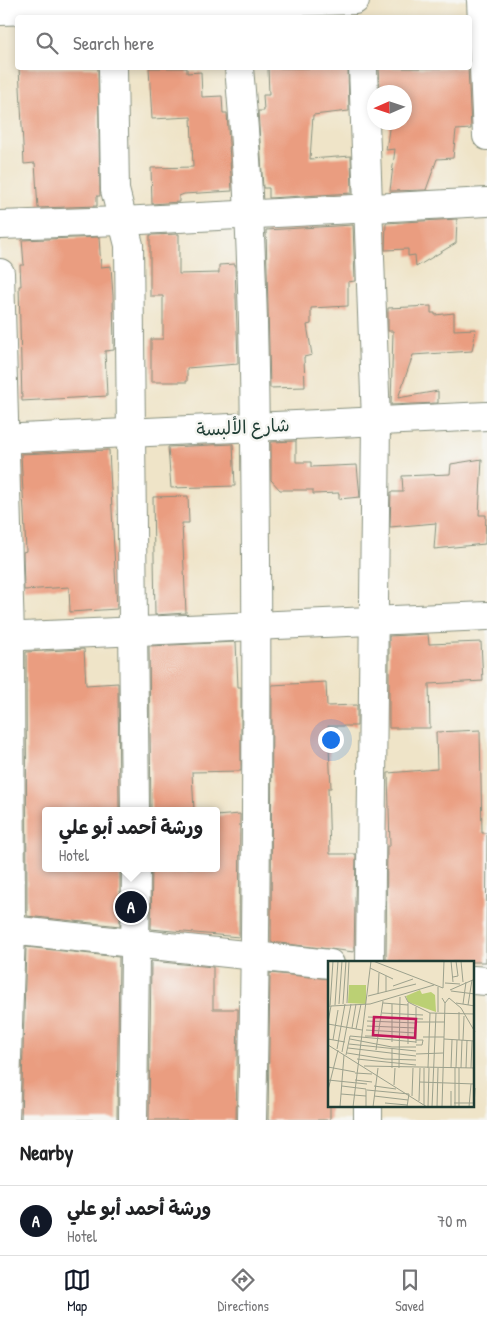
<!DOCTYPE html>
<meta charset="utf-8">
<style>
:root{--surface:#fff;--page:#f2f2f2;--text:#202124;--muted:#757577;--line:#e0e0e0;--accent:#111827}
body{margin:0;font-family:"Patrick Hand","Playpen Sans Arabic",sans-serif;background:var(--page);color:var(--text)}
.compass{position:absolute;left:367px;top:85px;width:45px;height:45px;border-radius:50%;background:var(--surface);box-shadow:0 2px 8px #0003;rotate:267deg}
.you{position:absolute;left:330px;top:739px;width:18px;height:18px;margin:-12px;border:4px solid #fff;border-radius:50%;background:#1a73e8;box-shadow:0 0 0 8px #1a73e833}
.badge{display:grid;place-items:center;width:32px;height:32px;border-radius:50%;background:var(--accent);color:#fff;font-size:16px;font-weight:700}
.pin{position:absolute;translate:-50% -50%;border:2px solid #fff;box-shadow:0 1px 5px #0006}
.popup{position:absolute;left:42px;top:807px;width:178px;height:65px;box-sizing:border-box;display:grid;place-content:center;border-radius:5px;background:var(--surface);filter:drop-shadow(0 1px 4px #0005);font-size:16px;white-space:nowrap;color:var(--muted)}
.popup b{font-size:19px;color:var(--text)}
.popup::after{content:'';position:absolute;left:50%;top:100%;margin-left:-10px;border:10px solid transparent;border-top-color:var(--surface)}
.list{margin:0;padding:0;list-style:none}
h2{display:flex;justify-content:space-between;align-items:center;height:65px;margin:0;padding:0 20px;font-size:21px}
h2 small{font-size:16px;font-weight:400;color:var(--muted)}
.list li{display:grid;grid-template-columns:32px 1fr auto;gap:15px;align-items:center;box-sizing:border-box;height:70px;padding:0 20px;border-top:1px solid var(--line)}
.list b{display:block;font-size:19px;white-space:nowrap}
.list p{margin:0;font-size:16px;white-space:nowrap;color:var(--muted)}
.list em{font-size:16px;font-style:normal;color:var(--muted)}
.icon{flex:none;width:28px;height:28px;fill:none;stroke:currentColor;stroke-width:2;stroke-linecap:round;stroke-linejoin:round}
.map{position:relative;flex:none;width:487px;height:1120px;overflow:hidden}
.search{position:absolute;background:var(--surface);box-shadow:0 2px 8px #0003;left:15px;right:15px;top:15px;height:55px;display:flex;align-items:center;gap:12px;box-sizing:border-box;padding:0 18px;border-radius:5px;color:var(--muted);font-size:19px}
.sheet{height:135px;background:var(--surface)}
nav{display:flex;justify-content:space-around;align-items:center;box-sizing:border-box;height:70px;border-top:1px solid var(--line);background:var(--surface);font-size:14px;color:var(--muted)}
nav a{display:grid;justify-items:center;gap:2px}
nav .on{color:var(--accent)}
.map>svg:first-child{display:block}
</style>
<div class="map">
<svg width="487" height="1120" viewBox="0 0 487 1120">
<rect width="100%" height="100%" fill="#f6f6f2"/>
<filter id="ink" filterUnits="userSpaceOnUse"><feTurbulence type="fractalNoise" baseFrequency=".02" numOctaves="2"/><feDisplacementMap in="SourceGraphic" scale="10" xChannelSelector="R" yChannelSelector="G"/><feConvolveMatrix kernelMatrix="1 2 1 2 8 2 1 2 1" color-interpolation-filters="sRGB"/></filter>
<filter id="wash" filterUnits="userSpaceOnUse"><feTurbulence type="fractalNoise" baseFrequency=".0096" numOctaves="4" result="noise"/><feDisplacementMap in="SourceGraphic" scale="20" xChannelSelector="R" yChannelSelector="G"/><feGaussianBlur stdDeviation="1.12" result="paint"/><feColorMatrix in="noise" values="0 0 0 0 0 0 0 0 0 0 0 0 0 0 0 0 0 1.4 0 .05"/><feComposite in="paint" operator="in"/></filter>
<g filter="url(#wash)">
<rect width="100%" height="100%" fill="#efe4c8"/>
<g id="blocks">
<!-- building -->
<g fill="#ea9d80">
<polygon points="19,68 98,68 100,196 97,196 97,206 38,208 35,163 24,164"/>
<polygon points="149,68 187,68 187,73 201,72 202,97 222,96 223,113 227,113 232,191 184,194 179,196 179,202 152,204 151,168 193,167 191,117 152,119"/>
<polygon points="268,68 348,68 349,111 313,115 310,159 351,156 352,193 269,198 269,188 263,188 258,111 264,111 263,95 269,95"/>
<polygon points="379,68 468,68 471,129 456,130 453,158 437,159 426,190 390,191 395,149 386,150 390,122 404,122 404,92 380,92"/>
<polygon points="457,219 456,243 416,267 415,255 408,256 408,249 385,250 386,223"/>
<polygon points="353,225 355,281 348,282 348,306 311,308 311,324 307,325 312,355 304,357 305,387 270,388 266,230"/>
<polygon points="179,234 179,274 219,273 219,265 235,264 238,364 187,368 187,382 151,382 151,339 163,339 163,296 150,296 150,235"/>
<polygon points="99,237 101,267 111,266 113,296 114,350 105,351 107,396 22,401 19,286 21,286 20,265 24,265 22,240"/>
<polygon points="431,306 431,313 435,313 435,315 454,313 454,330 476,329 472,351 413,355 398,398 438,391 438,403 391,405 393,331 388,331 388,308"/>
<polygon points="296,441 296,462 311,462 311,467 357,465 360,497 339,499 339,493 313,494 313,490 280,490 271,480 271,442"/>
<polygon points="233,444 235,486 171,488 168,447"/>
<polygon points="109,450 117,609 70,612 69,587 24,590 23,552 26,551 21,454"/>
<polygon points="482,459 479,515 486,515 485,544 434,549 436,523 390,527 391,492 403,492 402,476 450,474 451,464"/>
<polygon points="188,496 189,523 182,523 186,613 155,615 153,497"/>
<polygon points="428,634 429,644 481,642 483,681 429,684 430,728 389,728 389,636"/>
<polygon points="236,642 238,687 241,687 241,771 192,772 194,811 151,811 149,646"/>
<polygon points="84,649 86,685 118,683 119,811 46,811 46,868 120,868 120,926 27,916 26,652"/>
<polygon points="326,682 327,706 357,705 357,726 328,726 331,788 328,788 330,854 356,854 354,952 271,942 272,685"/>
<polygon points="480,730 482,833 487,833 486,962 386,962 387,846 390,846 388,773 437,769 436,732"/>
<polygon points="240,814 239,937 151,929 152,868 216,868 216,816"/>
<polygon points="26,947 119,957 117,1120 21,1120"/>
<polygon points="151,961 213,967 213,1009 238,1009 236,1120 149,1120"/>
<polygon points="270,973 330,979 330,1120 268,1120"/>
</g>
</g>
</g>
<g filter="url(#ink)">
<use href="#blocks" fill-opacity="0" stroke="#87907e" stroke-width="1"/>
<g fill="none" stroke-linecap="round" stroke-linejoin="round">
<!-- minor casing -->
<g stroke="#87907e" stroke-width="30">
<g id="minor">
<polyline points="481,0 487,136"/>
<polyline points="0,11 355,0"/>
<polyline points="113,68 115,190 129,245 135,811"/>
<path d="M 239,68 C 254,231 255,395 256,559 C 257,746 256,933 252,1120"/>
<polyline points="363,68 376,421 370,962"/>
<polyline points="0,225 121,221 487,202"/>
<polyline points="0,273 10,637 11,931 5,1120"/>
<polyline points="0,439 487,416"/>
<polyline points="0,637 487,616"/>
<polyline points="0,929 330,964"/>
<polyline points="473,980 487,981"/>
<polyline points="133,1120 136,868"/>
<polyline points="368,1120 368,1106"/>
</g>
</g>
<!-- minor -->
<use href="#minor" stroke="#fff" stroke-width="28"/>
</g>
</g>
<g text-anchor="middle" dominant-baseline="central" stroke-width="5" stroke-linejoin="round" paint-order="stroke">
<!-- street labels -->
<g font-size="18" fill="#1f3d34" stroke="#f6f6f2">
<text transform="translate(243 427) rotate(-3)">شارع الألبسة</text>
</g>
</g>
<!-- overview -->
<g transform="translate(328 961)">
<rect width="146" height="146" fill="#efe4c8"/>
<path d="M 21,24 L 38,24 L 38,43 L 20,42 ZM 92,29 L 94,33 L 103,31 L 107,34 L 108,51 L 80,41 L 78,35 Z" fill="#bbd074"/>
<path fill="none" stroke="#9ca18d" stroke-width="1" d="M 45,0 L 115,27 L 116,0M 123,0 L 125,21M 133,0 L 135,21M 42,7 L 65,18M 125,16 L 130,15 L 128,0M 117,22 L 132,23M 65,25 L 85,18M 110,26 L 110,51M 122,29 L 147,18M 123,30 L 147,33M 58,31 L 58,15M 50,33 L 51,12M 40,35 L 88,23M 77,35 L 80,41 L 102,52 L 147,53M 114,37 L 117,42 L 121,37 L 133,47 L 147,71M 19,42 L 21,0M 55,42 L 80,44M 128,42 L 147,45M 11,43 L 14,0M 15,43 L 18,0M 135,43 L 138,21M 7,44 L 10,0M 140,44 L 144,19M 2,46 L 5,0M 54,52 L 95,54M 40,56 L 95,58M 39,60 L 88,62M 0,61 L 3,45 L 42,43 L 106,24M 88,61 L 117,61M 0,63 L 34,69M 39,65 L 88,67M 24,67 L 28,43M 28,68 L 33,43M 38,69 L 88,72M 37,75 L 88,76M 95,76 L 116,76M 0,78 L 17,81M 22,78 L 64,86 L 88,86M 116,78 L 147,80M 5,79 L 10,49M 88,79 L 95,79 L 94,84 L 88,84M 131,79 L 131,51M 135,79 L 136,55M 64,81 L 64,43M 88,82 L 88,46M 21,83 L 88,90M 80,83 L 80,42M 0,84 L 99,146M 20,87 L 88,95M 9,88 L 17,43M 48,89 L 55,40M 14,91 L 23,43M 19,92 L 57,98 L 88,99M 88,93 L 115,92M 18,94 L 22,75 L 88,81M 29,98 L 88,104M 36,105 L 147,107M 0,106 L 27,111M 64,107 L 64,88M 71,107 L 72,36M 100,107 L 102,52M 123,107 L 124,79M 128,107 L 129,79M 133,107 L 134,79M 138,107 L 139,79M 143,107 L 144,80M 27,112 L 44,113M 0,119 L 39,123M 27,119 L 44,121M 92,121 L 147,123M 66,124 L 67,107M 14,125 L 38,128 L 38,146M 46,125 L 68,128M 0,129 L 10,89M 39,129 L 81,133 L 79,146M 123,130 L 123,146M 13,133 L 38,135M 46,135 L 80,139M 84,135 L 85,107M 91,140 L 92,107M 57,142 L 79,144M 126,142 L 147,142M 96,144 L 96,107M 12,146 L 16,94M 25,146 L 43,0M 45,146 L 50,107M 100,146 L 101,107M 104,146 L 108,52M 109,146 L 110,107M 114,146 L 117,42M 127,146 L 127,107M 131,146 L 131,107M 141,146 L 143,123M 146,146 L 147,127"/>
<path fill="#c2185b" fill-opacity="0.15" stroke="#c2185b" stroke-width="2.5" d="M 46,56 L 88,58 L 87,77 L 45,74 Z"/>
<rect width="146" height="146" fill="none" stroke="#1f3d34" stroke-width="2.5"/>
</g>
</svg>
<svg class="compass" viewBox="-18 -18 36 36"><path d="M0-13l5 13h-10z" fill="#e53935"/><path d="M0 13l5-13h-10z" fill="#757577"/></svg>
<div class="you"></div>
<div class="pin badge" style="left:131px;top:907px">A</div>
<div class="popup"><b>ورشة أحمد أبو علي</b>Hotel</div>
<div class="search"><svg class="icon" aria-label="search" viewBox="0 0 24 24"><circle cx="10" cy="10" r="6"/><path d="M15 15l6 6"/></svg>Search here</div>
</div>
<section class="sheet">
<h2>Nearby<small></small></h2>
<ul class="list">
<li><span class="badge">A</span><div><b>ورشة أحمد أبو علي</b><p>Hotel</p></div><em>70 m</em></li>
</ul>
</section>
<nav>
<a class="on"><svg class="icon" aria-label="map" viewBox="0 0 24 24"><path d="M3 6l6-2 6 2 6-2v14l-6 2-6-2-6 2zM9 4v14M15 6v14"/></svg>Map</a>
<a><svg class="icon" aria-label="directions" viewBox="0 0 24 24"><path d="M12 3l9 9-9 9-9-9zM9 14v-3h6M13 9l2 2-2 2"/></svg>Directions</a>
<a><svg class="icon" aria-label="saved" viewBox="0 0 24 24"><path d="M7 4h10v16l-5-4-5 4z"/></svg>Saved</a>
</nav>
